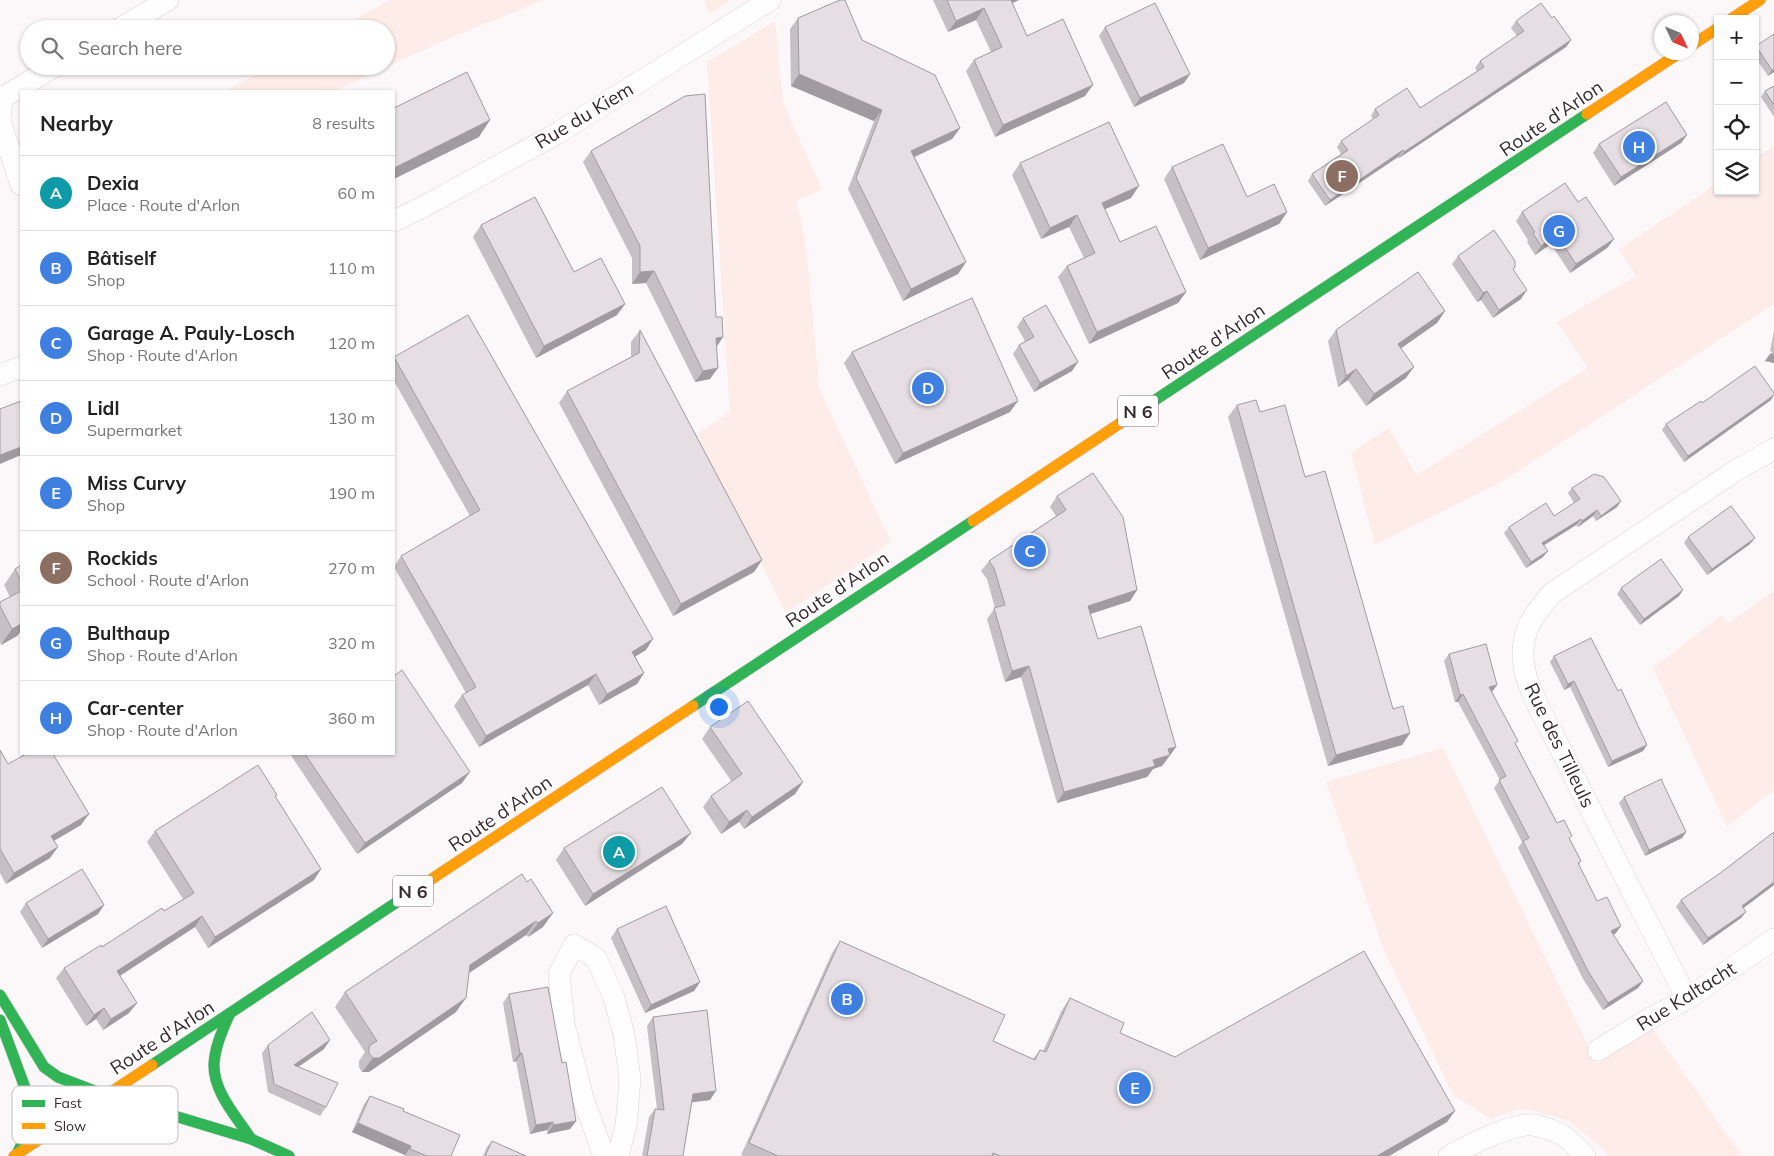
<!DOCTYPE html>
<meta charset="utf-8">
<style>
:root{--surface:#fff;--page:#f6f6f6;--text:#222;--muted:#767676;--line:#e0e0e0;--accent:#0f766e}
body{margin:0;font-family:Mulish,sans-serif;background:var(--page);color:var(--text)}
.controls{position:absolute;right:15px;top:15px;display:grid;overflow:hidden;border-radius:0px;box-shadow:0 1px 4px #0004}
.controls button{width:45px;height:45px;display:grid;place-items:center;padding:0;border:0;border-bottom:1px solid var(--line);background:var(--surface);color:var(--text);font:25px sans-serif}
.compass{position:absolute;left:1654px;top:15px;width:45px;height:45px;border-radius:50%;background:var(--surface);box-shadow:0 1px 4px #0004;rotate:134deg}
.you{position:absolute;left:718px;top:706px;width:18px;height:18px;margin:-12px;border:4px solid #fff;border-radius:50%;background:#1a73e8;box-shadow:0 0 0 8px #1a73e833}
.badge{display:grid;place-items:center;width:32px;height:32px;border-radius:50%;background:var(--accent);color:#fff;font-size:16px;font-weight:700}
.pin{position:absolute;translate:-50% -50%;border:2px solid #fff;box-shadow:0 1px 5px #0006}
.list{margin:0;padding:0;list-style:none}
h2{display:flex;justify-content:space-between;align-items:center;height:65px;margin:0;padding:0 20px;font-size:21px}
h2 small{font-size:16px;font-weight:400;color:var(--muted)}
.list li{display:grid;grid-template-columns:32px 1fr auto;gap:15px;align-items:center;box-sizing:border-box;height:75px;padding:0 20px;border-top:1px solid var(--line)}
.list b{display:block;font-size:19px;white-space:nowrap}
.list p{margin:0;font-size:16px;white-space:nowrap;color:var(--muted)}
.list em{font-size:16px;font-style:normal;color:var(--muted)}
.icon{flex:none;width:28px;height:28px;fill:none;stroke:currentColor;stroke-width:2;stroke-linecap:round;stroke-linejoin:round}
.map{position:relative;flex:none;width:1774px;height:1156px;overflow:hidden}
.search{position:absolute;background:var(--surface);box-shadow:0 1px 4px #0004;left:20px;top:20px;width:375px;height:55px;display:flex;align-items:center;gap:12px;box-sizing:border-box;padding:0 18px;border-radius:28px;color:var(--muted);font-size:19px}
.panel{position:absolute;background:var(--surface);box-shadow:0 1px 4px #0004;left:20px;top:90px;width:375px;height:665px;border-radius:0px}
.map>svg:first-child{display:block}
</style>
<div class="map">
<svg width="1774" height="1156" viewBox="0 0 1774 1156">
<rect width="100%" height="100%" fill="#fcf7f9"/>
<!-- green -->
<g fill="#fdece8">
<polygon points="390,0 543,0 436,44 334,91 226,91 271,66 386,66 386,29 338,29"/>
<polygon points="704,0 731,0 709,14"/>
<polygon points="775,21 783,103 822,189 796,201 805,238 818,372 817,384 890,540 885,546 786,613 697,434 730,412 707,62"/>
<polygon points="1772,147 1774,150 1774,304 1498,484 1375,545 1351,453 1388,428 1417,475 1588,368 1557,322 1636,276 1619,249 1718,183 1718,191 1755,191 1755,158"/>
<polygon points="1774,590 1774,790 1727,826 1653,668 1722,615 1728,624"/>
<polygon points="1443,748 1597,1064 1652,1028 1742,1156 1608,1156 1601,1147 1569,1121 1535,1111 1517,1109 1491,1119 1453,1095 1383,948 1326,782"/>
</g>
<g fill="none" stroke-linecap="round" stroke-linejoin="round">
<!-- street casing -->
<g stroke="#ddd3d6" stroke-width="22">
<g id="street">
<polyline points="119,29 168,0"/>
<polyline points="0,96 2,98 0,121 21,185"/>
<polyline points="2,98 55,66"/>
<polyline points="394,221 423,207 558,133 770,0"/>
<polyline points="0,375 21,367"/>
<path d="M 1687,999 C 1645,916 1602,834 1562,752 C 1549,726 1524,686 1523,658 C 1522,628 1534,615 1551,594 L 1735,471 L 1774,449"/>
<polyline points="1598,1050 1649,1019 1687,999 1774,939"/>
<polyline points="604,1156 583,1098 564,1024 559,974 574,945 596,958 613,995 624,1034 630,1079 626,1126 618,1156"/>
<path d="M 1449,1156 C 1468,1146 1512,1122 1533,1125 C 1541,1126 1551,1130 1559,1133 C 1568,1137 1578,1149 1585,1156"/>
</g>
</g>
<!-- fast casing -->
<g stroke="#ddd3d6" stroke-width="12">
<g id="fast">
<polyline points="1131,416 1587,114"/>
<polyline points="693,706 973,521"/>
<polyline points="0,995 44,1067 58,1077 105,1095 251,1139 289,1156"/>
<path d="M 230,1013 C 223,1029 215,1046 214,1064 C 213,1092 237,1117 251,1139"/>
<polyline points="0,1020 28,1096 31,1125 17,1154"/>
<polyline points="152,1065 412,892"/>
</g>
</g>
<!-- slow casing -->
<g stroke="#ddd3d6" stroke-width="12">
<g id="slow">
<polyline points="1731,19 1760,0"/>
<polyline points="1692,45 1718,28"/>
<polyline points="1587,114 1681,52"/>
<polyline points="973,521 1131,416"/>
<polyline points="412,892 693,706"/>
<polyline points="14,1156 152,1065"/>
</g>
</g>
<!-- street -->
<use href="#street" stroke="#fffefe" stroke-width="21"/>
<!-- fast -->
<use href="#fast" stroke="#30b455" stroke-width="11"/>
<!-- slow -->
<use href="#slow" stroke="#ff9f0a" stroke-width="11"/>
</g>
<!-- wall -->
<g fill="#c6bfc3">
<polygon points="933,0 1019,0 1012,3 1027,36 1085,96 995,137 966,71 974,60 991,52 976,20 948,32"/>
<polygon points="798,18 862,40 960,128 952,139 915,157 966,262 958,274 903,301 848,189 874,121 791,86 790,29"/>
<polygon points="1552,18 1571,40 1566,47 1399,158 1398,157 1325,206 1308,181 1312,174 1341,154 1337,147 1341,141 1373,119 1371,116 1375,109 1420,108 1477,71 1475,68 1480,61 1517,36 1511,28 1516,21"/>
<polygon points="1105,27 1190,74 1184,83 1134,107 1099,36"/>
<polygon points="1755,46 1756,46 1774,72 1768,76 1755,57"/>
<polygon points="1774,86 1774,117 1761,97 1765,91"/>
<polygon points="1687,135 1681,143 1614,186 1593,153 1599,144"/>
<polygon points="591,151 716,317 723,337 717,346 710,379 695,382 646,283 632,284 632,258 583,162"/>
<polygon points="1020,163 1131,198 1105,209 1120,242 1186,292 1178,303 1089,344 1058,277 1067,266 1084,258 1069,227 1041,239 1012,175"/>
<polygon points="1172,167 1247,197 1287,212 1279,224 1200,260 1164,179"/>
<polygon points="1578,202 1614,239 1607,248 1570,273 1551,244 1535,255 1527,242 1528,240 1516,221 1522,212"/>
<polygon points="481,225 625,304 617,315 536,358 473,237"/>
<polygon points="1458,256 1513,271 1521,299 1493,318 1481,300 1477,302 1452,264"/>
<polygon points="1445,311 1437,323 1401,348 1406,378 1366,406 1348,380 1338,387 1328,341 1336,330"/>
<polygon points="1023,318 1072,371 1034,392 1013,354 1019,345 1025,341 1017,327"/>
<polygon points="640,330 762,560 754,572 673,616 559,403 567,391 631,357 631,342"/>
<polygon points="1774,331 1774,363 1765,361 1770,354 1772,352 1770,351"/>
<polygon points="852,352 1010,412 895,464 844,363"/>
<polygon points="394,357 646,650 635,656 644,673 637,684 599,705 588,685 479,747 454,706 462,695 466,693 394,567 401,556 470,516 394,381"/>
<polygon points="1771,400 1684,462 1662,430 1666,424 1702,403"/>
<polygon points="1237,405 1260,412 1305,477 1393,709 1410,733 1402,745 1328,766 1228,417"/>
<polygon points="1572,488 1621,501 1617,507 1596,521 1593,516 1578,527 1576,525 1544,545 1543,557 1526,568 1504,533 1509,527 1554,516 1574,503 1568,493"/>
<polygon points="1057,496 1137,590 1130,601 1090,614 1098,639 1176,747 1162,766 1153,769 1147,777 1057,803 1021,677 1005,682 987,619 995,608 987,579 981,571 989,561 1056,516 1050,507"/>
<polygon points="1688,537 1750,544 1707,575 1684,543"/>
<polygon points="21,565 21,631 17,636 1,645 0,642 0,602 10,597 4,585 15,569"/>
<polygon points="1621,588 1683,590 1679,596 1640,625 1617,594"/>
<polygon points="1449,654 1492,692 1516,745 1557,823 1570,839 1581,861 1579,865 1597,901 1616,933 1613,935 1643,981 1638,988 1603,1010 1583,979 1518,848 1522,842 1494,788 1500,780 1458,702 1455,702 1444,661"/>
<polygon points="1554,656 1647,745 1643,751 1608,767 1570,687 1564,690 1550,662"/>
<polygon points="710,727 803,782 795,794 744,829 739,822 721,834 703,807 711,796 732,782 702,739"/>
<polygon points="0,750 8,764 81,825 54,841 50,858 6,884 0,873"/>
<polygon points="290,754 394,754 462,783 357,854"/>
<polygon points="277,795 275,797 321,869 314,880 208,948 195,927 120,976 129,1013 103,1030 96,1019 86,1026 56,978 64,968 164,911 183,899 147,842 155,831"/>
<polygon points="1624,797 1686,832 1682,838 1645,856 1619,803"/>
<polygon points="1774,832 1774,885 1743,908 1741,918 1703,945 1676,907 1681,900 1719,874"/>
<polygon points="682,844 585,906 556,860 564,848"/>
<polygon points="522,874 543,927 528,937 526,935 469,973 456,1012 369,1072 362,1072 359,1067 359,1061 365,1052 335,1007 345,992"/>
<polygon points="26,903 104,905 98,914 42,948 20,912"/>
<polygon points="617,929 700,982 694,991 645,1013 611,938"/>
<polygon points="840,941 993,1041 1033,1059 1040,1050 1043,1051 1062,1010 1070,998 1120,1033 1175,1057 1447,1122 1389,1156 744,1156 741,1155 832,953"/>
<polygon points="509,994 562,1063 576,1121 570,1129 547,1134 547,1130 530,1134 516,1061 513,1062 503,1003"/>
<polygon points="653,1017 710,1100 692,1102 683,1156 642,1156 649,1117 655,1109 657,1109 647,1026"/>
<polygon points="268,1045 324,1049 298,1067 326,1107 320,1116 268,1092 262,1053"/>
<polygon points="370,1096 403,1111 451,1156 405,1156 405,1155 352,1132 364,1104"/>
<polygon points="492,1141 526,1156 483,1156 487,1147"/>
</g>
<!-- shaded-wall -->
<g fill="#a19b9f">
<polygon points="1007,0 1019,0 1001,8"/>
<polygon points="984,8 976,20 948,32 956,21"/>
<polygon points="1571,40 1566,47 1399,158 1404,152"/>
<polygon points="1774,69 1774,72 1768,76 1772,70"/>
<polygon points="799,74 882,110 874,121 791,86"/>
<polygon points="1190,74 1184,83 1134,107 1140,98"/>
<polygon points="1093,85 1085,96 995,137 1003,125"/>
<polygon points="490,120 479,137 394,179 394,168"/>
<polygon points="960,128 952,139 903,162 911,151"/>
<polygon points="1687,135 1681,143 1614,186 1621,177"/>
<polygon points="1403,150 1398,157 1325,206 1330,200"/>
<polygon points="1139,186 1131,198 1094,214 1102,203"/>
<polygon points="1287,212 1279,224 1200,260 1208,248"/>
<polygon points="1077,215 1069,227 1041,239 1050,228"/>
<polygon points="1557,235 1551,244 1535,255 1541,246"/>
<polygon points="1614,239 1607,248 1570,273 1576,264"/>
<polygon points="966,262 958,274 903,301 911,289"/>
<polygon points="654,271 646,283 632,284 640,272"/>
<polygon points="1527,290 1521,299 1493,318 1499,310"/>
<polygon points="1487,291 1481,300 1477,302 1483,293"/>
<polygon points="1186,292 1178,303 1089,344 1097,332"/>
<polygon points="625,304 617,315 536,358 544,346"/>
<polygon points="1445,311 1437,323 1390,356 1398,344"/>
<polygon points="723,337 715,349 716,338"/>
<polygon points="1770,354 1774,354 1774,363 1765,361"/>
<polygon points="1078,362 1072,371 1034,392 1040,383"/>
<polygon points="1414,367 1406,378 1366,406 1374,394"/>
<polygon points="718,368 710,379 695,382 703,371"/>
<polygon points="1356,369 1348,380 1338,387 1346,376"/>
<polygon points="1774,395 1771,400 1684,462 1688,456"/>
<polygon points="1018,401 1010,412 895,464 903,453"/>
<polygon points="21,447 21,455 0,464 0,455"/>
<polygon points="1621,501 1617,507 1596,521 1601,516"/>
<polygon points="1597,510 1593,516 1578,527 1582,521"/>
<polygon points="1581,519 1576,525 1538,549 1542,543"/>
<polygon points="1755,538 1750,544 1707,575 1712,569"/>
<polygon points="1548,551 1543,557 1526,568 1531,562"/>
<polygon points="762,560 754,572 673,616 681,604"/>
<polygon points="1137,590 1130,601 1081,617 1088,606"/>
<polygon points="1683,590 1679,596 1640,625 1644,619"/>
<polygon points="21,624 21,631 17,636 1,645 12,629"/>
<polygon points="653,639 646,650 625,663 632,652"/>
<polygon points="1029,666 1021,677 1005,682 1012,671"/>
<polygon points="644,673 637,684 599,705 607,694"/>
<polygon points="596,674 588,685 479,747 486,736"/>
<polygon points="1574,681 1570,687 1564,690 1568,684"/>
<polygon points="1497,685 1492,692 1489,687"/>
<polygon points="1463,694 1458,702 1455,702 1460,695"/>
<polygon points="1410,733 1402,745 1328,766 1336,755"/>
<polygon points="1647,745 1643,751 1608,767 1612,761"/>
<polygon points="1176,747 1162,766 1153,769 1147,777 1057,803 1064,792 1153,760 1168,749"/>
<polygon points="470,772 462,783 357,854 365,843"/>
<polygon points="803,782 795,794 744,829 752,817"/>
<polygon points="747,810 739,822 721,834 729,822"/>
<polygon points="89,814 81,825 43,847 51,836"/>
<polygon points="1686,832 1682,838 1645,856 1649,850"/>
<polygon points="691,833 682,844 585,906 593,894"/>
<polygon points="58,847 50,858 6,884 14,873"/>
<polygon points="321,869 314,880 208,948 215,937"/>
<polygon points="1774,882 1774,885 1737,913 1742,906"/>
<polygon points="104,905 98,914 42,948 48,939"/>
<polygon points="1746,912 1741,918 1703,945 1708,938"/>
<polygon points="553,913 543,927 528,937 538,923"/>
<polygon points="202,916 195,927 110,982 117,971"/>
<polygon points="536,921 526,935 460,979 470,965"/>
<polygon points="1621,926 1616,933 1606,938 1611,931"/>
<polygon points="1643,981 1638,988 1603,1010 1608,1003"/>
<polygon points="700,982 694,991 645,1013 651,1005"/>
<polygon points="466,998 456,1012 369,1072 362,1072 373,1058"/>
<polygon points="137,1003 129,1013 103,1030 111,1019"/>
<polygon points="104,1008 96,1019 86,1026 94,1015"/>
<polygon points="330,1040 324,1049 288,1074 294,1065"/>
<polygon points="520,1053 522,1053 516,1061 513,1062"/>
<polygon points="716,1091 710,1100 687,1103 693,1094"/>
<polygon points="1455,1111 1447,1122 1389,1156 1377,1156"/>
<polygon points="576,1121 570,1129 547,1134 553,1125"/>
<polygon points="553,1122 547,1130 530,1134 536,1125"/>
<polygon points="358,1123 411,1146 405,1155 352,1132"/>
</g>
<!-- building -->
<g fill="#e6dee3" stroke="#a19b9f">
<polygon points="840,0 845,0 862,40 935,75 960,128 911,151 966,262 911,289 856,178 882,110 799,74 798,18"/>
<polygon points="947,0 1011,0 1027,36 1063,19 1093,85 1003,125 974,60 1002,47 984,8 956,21"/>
<polygon points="1155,3 1190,74 1140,98 1105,27"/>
<polygon points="1541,3 1552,18 1554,16 1571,40 1404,152 1403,150 1330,200 1312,174 1348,150 1341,141 1379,115 1375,109 1407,88 1420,108 1484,67 1480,61 1524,31 1516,21"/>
<polygon points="1774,34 1774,69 1772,70 1756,46"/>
<polygon points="467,72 490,120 394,168 394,108"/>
<polygon points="1774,86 1774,105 1765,91"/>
<polygon points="705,94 716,317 722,317 723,337 716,338 718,368 703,371 654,271 640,272 640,246 591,151 685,96"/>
<polygon points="1666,102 1687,135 1621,177 1599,144"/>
<polygon points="1109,122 1139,186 1102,203 1120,242 1156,226 1186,292 1097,332 1067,266 1095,253 1077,215 1050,228 1020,163"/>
<polygon points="1223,144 1247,197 1274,184 1287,212 1208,248 1172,167"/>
<polygon points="1565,183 1578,202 1586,197 1614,239 1576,264 1557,235 1541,246 1533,233 1535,232 1522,212"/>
<polygon points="535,197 574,272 601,258 625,304 544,346 481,225"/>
<polygon points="1494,230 1515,261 1515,267 1513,269 1527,290 1499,310 1487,291 1483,293 1458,256"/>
<polygon points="1418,272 1445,311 1398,344 1414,367 1374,394 1356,369 1346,376 1336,330"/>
<polygon points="972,298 1018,401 903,453 852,352"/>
<polygon points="1046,305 1078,362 1040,383 1019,345 1034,337 1023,318"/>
<polygon points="468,315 653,639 632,652 644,673 607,694 596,674 486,736 462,695 476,687 401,556 480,510 394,357"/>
<polygon points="640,330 762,560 681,604 567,391 639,353"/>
<polygon points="1755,366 1774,393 1774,395 1688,456 1666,424 1701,401 1702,403"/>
<polygon points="1256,400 1260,412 1285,405 1305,477 1325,471 1393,709 1403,706 1410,733 1336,755 1237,405"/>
<polygon points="21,401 21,447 0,455 0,409"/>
<polygon points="1093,473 1123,517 1137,590 1088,606 1098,639 1141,626 1176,747 1168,749 1170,755 1153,760 1155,766 1064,792 1029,666 1012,671 994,608 1005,605 994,568 989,561 1066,510 1057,496"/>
<polygon points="1594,474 1604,477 1621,501 1601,516 1597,510 1582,521 1581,519 1542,543 1548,551 1531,562 1509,527 1546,503 1554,516 1580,499 1572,488"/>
<polygon points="1731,506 1755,538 1712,569 1688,537"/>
<polygon points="1661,559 1683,590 1644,619 1621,588"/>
<polygon points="21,565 21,581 15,569"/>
<polygon points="21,591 21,624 12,629 0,606 0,602"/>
<polygon points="1591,638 1618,691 1621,689 1647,745 1612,761 1574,681 1568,684 1554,656"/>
<polygon points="1486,644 1497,685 1489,687 1518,741 1515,743 1557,823 1564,820 1572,836 1569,838 1581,861 1578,863 1597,901 1607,897 1621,926 1611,931 1643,981 1608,1003 1588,971 1523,841 1529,838 1499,780 1506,776 1463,694 1460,695 1449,654"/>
<polygon points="402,670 470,772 365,843 305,754 394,754 394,676"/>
<polygon points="748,701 803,782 752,817 747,810 729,822 711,796 742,774 710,727"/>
<polygon points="0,750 8,764 26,754 53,754 89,814 51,836 58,847 14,873 0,849"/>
<polygon points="258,765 277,795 275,796 321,869 215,937 202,916 117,971 137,1003 111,1019 104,1008 94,1015 64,968 101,945 102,947 162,908 164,911 194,893 155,831"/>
<polygon points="1661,779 1686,832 1649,850 1624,797"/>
<polygon points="662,787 691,833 593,894 564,848"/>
<polygon points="1774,832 1774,882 1742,906 1746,912 1708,938 1681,900 1719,874"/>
<polygon points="82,869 104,905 48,939 26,903"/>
<polygon points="522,874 527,882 531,879 553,913 538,923 536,921 470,965 466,998 379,1058 373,1058 369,1053 369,1046 377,1041 345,992"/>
<polygon points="666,906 700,982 651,1005 617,929"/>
<polygon points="840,941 1005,1015 993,1041 1035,1060 1040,1050 1046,1052 1070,998 1124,1023 1120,1033 1175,1057 1364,951 1455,1111 1377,1156 1000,1156 993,1153 992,1156 778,1156 749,1143"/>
<polygon points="548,987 562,1063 566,1062 576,1121 553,1125 553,1122 536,1125 522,1053 520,1053 509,994"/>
<polygon points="707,1010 716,1091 693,1094 683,1156 647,1156 655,1109 664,1110 653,1017"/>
<polygon points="312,1012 330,1040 294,1065 338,1083 326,1107 274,1084 268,1045"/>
<polygon points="370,1096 404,1109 403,1111 460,1135 451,1156 427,1156 410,1149 411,1146 358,1123"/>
<polygon points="492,1141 526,1156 485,1156"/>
</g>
<g text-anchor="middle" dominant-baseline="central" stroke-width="4" stroke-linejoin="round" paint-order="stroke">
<!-- shield labels -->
<g fill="#fff" stroke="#746a6d" stroke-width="1">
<rect x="1118" y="395.5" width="40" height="31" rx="4"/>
<rect x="393" y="875.5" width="40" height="31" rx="4"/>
</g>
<g font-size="18" font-weight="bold" fill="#382a2f">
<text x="1138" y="411">N 6</text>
<text x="413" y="891">N 6</text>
</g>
<!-- street labels -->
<g font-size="19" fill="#382a2f" stroke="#fff">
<text transform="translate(584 115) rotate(-31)">Rue du Kiem</text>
<text transform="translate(1551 118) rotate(-34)">Route d'Arlon</text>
<text transform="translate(1213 341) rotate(-34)">Route d'Arlon</text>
<text transform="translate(837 589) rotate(-34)">Route d'Arlon</text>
<text transform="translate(1560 745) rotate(64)">Rue des Tilleuls</text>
<text transform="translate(500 813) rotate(-34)">Route d'Arlon</text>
<text transform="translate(1686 996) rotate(-32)">Rue Kaltacht</text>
<text transform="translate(162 1037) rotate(-33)">Route d'Arlon</text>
</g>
</g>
<!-- legend -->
<rect x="12" y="1086" width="166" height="58" rx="8" fill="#fff" stroke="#c3bfc1" stroke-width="1"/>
<rect x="22" y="1100" width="23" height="7" fill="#30b455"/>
<rect x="22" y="1123" width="23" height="6" fill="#ff9f0a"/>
<g font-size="14" fill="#382a2f">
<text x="54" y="1108">Fast</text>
<text x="54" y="1131">Slow</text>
</g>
</svg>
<div class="controls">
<button>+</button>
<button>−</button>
<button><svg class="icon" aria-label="locate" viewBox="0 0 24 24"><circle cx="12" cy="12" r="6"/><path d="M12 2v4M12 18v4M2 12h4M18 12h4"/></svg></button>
<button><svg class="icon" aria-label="layers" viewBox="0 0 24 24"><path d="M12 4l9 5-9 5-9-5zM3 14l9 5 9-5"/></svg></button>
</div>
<svg class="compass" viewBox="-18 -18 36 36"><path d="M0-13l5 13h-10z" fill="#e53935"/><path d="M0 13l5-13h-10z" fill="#767676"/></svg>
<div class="you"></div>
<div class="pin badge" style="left:619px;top:852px;background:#0f9aa8">A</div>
<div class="pin badge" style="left:847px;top:999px;background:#3f7fe0">B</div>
<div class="pin badge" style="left:1030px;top:551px;background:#3f7fe0">C</div>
<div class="pin badge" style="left:928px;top:388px;background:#3f7fe0">D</div>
<div class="pin badge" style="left:1135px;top:1088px;background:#3f7fe0">E</div>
<div class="pin badge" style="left:1342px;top:176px;background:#8d6e63">F</div>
<div class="pin badge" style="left:1559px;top:231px;background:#3f7fe0">G</div>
<div class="pin badge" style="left:1639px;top:147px;background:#3f7fe0">H</div>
<div class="search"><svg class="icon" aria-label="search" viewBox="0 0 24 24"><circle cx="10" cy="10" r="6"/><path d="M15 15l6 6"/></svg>Search here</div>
<section class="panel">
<h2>Nearby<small>8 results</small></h2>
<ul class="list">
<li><span class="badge" style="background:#0f9aa8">A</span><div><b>Dexia</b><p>Place · Route d'Arlon</p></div><em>60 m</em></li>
<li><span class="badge" style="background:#3f7fe0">B</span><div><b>Bâtiself</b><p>Shop</p></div><em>110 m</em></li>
<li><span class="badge" style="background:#3f7fe0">C</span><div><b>Garage A. Pauly-Losch</b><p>Shop · Route d'Arlon</p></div><em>120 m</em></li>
<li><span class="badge" style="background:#3f7fe0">D</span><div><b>Lidl</b><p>Supermarket</p></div><em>130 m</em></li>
<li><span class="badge" style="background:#3f7fe0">E</span><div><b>Miss Curvy</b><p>Shop</p></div><em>190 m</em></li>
<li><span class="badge" style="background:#8d6e63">F</span><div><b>Rockids</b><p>School · Route d'Arlon</p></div><em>270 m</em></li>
<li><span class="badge" style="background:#3f7fe0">G</span><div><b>Bulthaup</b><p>Shop · Route d'Arlon</p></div><em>320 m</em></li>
<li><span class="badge" style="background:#3f7fe0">H</span><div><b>Car-center</b><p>Shop · Route d'Arlon</p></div><em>360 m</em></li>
</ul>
</section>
</div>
